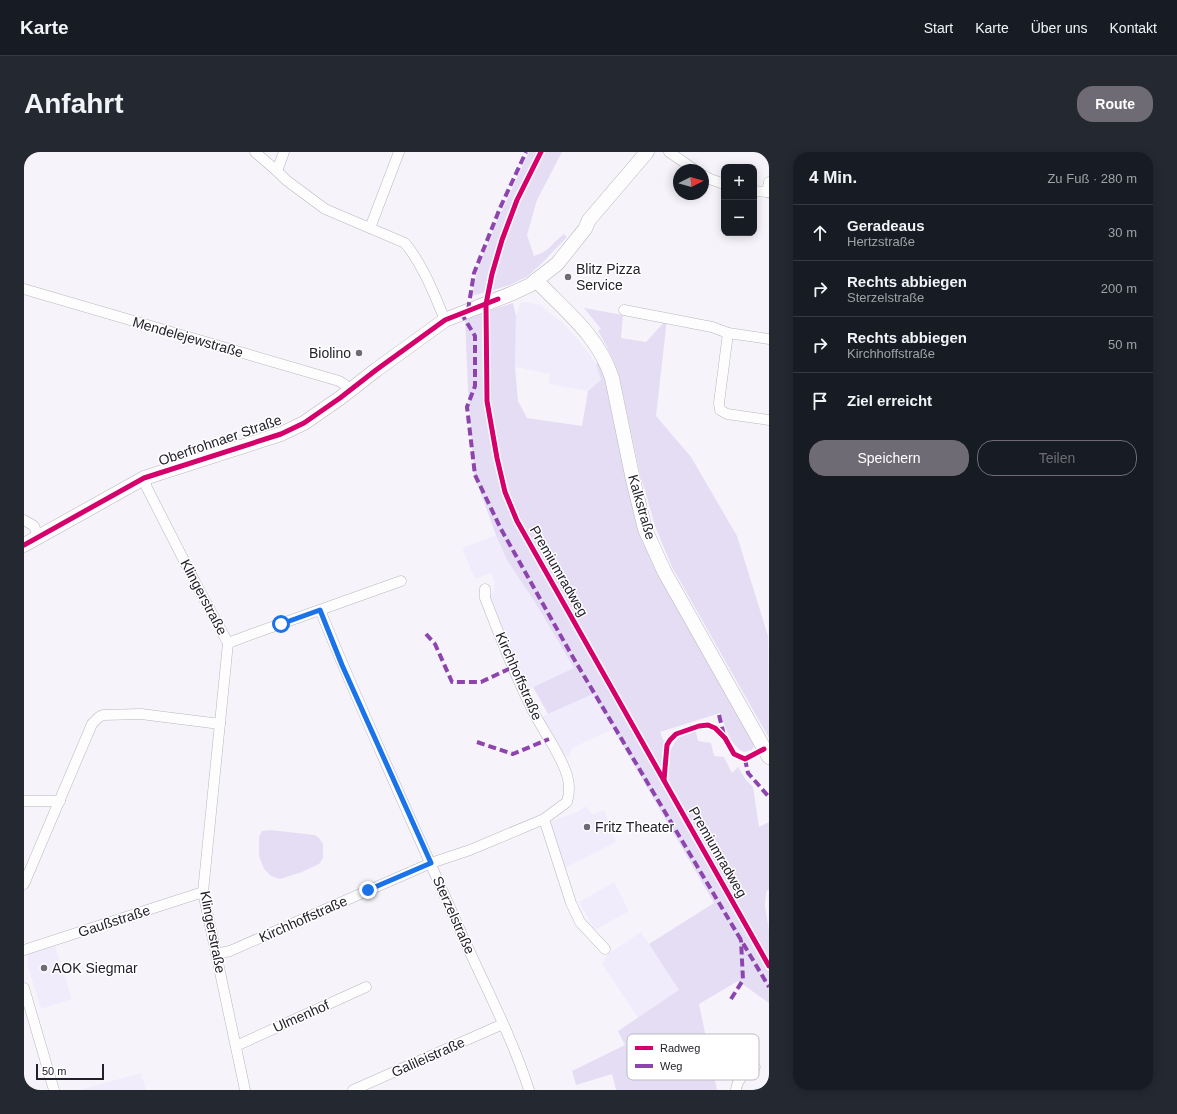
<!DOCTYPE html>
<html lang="de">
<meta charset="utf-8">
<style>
:root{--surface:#171b24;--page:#242831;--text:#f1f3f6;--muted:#9ea1a6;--line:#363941;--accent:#6e6b74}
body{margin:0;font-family:Helvetica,sans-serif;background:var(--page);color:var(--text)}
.controls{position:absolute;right:12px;top:12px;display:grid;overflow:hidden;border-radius:8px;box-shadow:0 2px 10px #0003}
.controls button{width:36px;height:36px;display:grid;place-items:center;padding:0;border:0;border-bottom:1px solid var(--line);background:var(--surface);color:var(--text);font:20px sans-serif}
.compass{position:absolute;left:649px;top:12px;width:36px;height:36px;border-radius:50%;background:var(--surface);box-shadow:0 2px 10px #0003;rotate:85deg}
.scale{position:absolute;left:12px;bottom:10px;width:68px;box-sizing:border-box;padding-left:4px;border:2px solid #24212c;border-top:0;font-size:11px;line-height:14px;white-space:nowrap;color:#24212c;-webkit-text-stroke:3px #fff;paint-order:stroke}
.stop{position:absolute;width:12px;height:12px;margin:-9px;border:3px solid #1a73e8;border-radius:50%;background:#fff}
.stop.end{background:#1a73e8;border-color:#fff;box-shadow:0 1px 4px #0008}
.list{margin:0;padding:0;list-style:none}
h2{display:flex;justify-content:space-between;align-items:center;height:52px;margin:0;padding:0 16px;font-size:17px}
h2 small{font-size:13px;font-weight:400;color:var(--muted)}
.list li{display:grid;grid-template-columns:26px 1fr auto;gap:12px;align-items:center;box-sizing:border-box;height:56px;padding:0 16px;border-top:1px solid var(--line)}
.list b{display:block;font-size:15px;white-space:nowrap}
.list p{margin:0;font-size:13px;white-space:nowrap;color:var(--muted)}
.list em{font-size:13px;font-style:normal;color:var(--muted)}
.actions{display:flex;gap:8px;padding:12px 16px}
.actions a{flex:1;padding:9px 0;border:1px solid var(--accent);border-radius:16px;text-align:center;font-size:14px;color:var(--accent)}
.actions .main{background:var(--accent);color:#fff}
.icon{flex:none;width:22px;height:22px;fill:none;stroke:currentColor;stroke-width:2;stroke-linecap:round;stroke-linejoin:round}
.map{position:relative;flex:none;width:745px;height:938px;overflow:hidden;border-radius:16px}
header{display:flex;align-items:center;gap:24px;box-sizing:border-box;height:56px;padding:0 20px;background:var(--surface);border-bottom:1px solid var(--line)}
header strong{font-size:19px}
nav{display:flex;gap:22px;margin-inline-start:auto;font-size:14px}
.intro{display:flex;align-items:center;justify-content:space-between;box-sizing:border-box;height:96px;padding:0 24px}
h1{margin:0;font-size:28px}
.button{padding:10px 18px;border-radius:16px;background:var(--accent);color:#fff;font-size:14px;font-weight:700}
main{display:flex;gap:24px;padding:0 24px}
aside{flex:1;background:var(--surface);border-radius:16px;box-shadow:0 2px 10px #0003}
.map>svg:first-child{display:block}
</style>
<header>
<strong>Karte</strong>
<nav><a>Start</a><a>Karte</a><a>Über uns</a><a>Kontakt</a></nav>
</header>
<div class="intro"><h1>Anfahrt</h1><a class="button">Route</a></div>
<main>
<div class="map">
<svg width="745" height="938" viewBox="0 0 745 938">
<rect width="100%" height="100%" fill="#f6f4fa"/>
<!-- built -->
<g fill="#f1ecfc">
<polygon points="500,150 516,153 541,173 565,201 572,212 577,228 564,239 525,232 526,222 491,215 492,164 496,151"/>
<polygon points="472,383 483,408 512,452 550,516 504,537 465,449 466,444 470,439 471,431 467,421 451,427 438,396"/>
<polygon points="569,542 589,577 548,596 545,605 538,603 518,565"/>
<polygon points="560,654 569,662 580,658 592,690 541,716 527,676 528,669 556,659"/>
<polygon points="590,730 605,759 571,778 555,750"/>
<polygon points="617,780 656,838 614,866 578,812 584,802"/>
<polygon points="31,794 48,847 17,857 4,815 4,802"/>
<polygon points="117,921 122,938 55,938"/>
</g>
<!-- green -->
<g fill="#e4ddf4">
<path d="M 505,0 L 538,0 L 513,48 L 503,83 L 510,104 C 526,99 528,91 540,82 L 543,85 L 517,112 L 504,124 L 486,133 L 448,144 L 453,118 L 473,69 Z"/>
<path d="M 489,151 L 492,164 L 491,215 L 494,249 L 503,266 L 558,274 L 564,239 L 577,228 L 572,212 L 576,210 L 579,216 L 605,329 L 729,589 L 730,594 L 728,598 L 720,600 C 705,592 702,576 696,561 L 636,580 L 645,602 C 650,590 657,578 672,580 L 674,589 L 687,591 L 690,604 L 700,605 L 708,621 L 714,615 L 722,628 L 729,635 L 735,675 L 745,670 L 745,737 L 742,740 L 741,754 L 745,779 L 745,851 L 714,829 L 675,852 L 693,938 L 592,938 L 588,922 L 552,933 L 548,919 L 601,893 L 594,879 L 655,838 L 625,792 L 690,751 L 569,542 L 524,562 L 509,535 L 550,516 L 512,452 L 483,408 L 472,383 L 450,323 L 444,238 L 441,166 Z"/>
<path d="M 560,156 L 599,163 L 597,186 L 622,190 L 643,167 L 632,264 L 667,305 L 713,384 L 744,484 L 745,586 L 648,415 L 631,374 L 621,338 L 617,327 L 595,224 C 590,208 583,194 574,179 L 577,177 Z"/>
<polygon points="246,678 291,683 295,686 299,692 299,706 295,712 278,720 256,727 247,724 240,717 235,704 235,685 238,679"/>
</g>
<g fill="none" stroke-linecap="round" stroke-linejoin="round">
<!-- minor casing -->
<g stroke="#b9b6be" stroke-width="11">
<g id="minor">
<path d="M 231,0 L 253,19 L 262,28 L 301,57 L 381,91 C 399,113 410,142 421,168"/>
<polyline points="645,0 671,18"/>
<polyline points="253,19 260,0"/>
<polyline points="679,23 686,27 700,32"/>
<polyline points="730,39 745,40"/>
<polyline points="743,40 745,30"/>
<polyline points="346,76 375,0"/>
<polyline points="0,137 315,229 320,232 326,238"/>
<polyline points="600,158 688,175 704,181 745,187"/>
<polyline points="704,181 695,251 696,258 703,262 745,268"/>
<polyline points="120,326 123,336 172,432 204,491 179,740 221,938"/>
<polyline points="0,368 10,374 14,384"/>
<path d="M 296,458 C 341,568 391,676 439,785 C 462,836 488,885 505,938"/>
<polyline points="204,491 231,481 377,429"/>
<polyline points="0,649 36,649"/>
<polyline points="520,667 547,751 556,770 581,797"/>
<polyline points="0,732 68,572 75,565 79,563 117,562 196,572"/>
<polyline points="0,798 179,740"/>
<path d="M 192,802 L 206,799 L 407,711 L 446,698 L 520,667 L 543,650 C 546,640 546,633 543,623 C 535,598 517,577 506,553 C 489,519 475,482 461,446 L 461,437"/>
<polyline points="0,836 30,938"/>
<polyline points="212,894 342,835"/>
<polyline points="329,938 479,872"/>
<path d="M 712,938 C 713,926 722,921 731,915"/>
</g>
</g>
<!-- secondary casing -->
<g stroke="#b9b6be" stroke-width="15">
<g id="secondary">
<path d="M 512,128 C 542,160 574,183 588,226 L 609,328 L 621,377 L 640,419 L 745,605"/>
<polyline points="0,393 120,326 257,282 280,271 316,246 352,218 421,168 489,141 506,133 533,112 561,77 565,68 623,0"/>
</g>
</g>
<!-- minor -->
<use href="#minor" stroke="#fefdfe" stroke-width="10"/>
<!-- secondary -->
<use href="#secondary" stroke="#fefdfe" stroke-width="14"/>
<!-- quiet -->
<g stroke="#8e44ad" stroke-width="4" stroke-dasharray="8 4" stroke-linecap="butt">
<polyline points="444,158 450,121 476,56 502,0"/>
<polyline points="437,161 451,184 451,234 443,255 451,323 477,377 547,502 745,835"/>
<polyline points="402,482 411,492 428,530 457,530 489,515"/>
<polyline points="695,563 700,583"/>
<polyline points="453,590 489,602 525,587"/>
<polyline points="721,607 724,621 745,645"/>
<polyline points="707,847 719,828 717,788"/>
</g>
<!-- cycleway casing -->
<g stroke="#fff" stroke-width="8">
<g id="cycleway">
<polyline points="517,0 493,48 478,88 468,122 462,152 463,249 473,306 481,340 493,369 745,814"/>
<polyline points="0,393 120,326 257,282 280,271 316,246 352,218 421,168 474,147"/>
<polyline points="640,628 643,593 646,588 652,582 675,574 684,573 691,576 701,586 710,602 721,607 740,597"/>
</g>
</g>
<!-- cycleway -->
<use href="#cycleway" stroke="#d6006c" stroke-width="5"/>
</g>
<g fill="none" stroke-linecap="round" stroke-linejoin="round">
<!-- route -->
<polyline stroke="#1a73e8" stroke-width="5" points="257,472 296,458 318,513 407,711 344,738"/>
</g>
<!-- markers -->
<g fill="#6e6b74" stroke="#fff" stroke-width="1.5">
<circle cx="544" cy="125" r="4"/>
<circle cx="335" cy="201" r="4"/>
<circle cx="563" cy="675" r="4"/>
<circle cx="20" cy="816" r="4"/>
</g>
<g text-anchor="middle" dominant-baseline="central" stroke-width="3" stroke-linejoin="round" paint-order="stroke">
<!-- poi labels -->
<g font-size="14" fill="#24212c" stroke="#fff" text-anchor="start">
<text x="552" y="117">Blitz Pizza<tspan x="552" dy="16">Service</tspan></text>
<text x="327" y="201" text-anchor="end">Biolino</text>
<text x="571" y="675">Fritz Theater</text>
<text x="28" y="816">AOK Siegmar</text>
</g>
<!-- street labels -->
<g font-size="14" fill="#24212c" stroke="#fff">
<text transform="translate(164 185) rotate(16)">Mendelejewstraße</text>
<text transform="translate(196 288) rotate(-19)">Oberfrohnaer Straße</text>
<text transform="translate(618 355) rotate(74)">Kalkstraße</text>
<text transform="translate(535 419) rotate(60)">Premiumradweg</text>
<text transform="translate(180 445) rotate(62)">Klingerstraße</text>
<text transform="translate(495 524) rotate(66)">Kirchhoffstraße</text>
<text transform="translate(694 700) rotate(60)">Premiumradweg</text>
<text transform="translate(430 763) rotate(66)">Sterzelstraße</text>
<text transform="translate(279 767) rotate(-24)">Kirchhoffstraße</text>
<text transform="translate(90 769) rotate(-18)">Gaußstraße</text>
<text transform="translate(189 780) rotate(79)">Klingerstraße</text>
<text transform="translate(277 864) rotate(-24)">Ulmenhof</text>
<text transform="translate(404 905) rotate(-24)">Galileistraße</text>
</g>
</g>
<!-- legend -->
<rect x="603" y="882" width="132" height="46" rx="6" fill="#fff" stroke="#bdbcc0" stroke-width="1"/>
<rect x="611" y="894" width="18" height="4" fill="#d6006c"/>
<rect x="611" y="912" width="18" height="4" fill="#8e44ad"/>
<g font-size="11" fill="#24212c">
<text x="636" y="900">Radweg</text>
<text x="636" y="918">Weg</text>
</g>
</svg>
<div class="controls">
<button>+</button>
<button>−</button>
</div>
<svg class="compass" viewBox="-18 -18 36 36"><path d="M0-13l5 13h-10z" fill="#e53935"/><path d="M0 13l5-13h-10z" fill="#9ea1a6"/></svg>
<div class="scale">50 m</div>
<div class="stop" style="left:257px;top:472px"></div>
<div class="stop end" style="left:344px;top:738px"></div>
</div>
<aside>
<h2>4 Min.<small>Zu Fuß · 280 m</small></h2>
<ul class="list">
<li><svg class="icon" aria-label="ahead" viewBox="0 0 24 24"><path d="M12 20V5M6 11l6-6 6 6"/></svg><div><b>Geradeaus</b><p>Hertzstraße</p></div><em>30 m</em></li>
<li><svg class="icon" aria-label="right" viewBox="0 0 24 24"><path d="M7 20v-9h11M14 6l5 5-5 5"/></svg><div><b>Rechts abbiegen</b><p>Sterzelstraße</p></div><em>200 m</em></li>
<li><svg class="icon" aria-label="right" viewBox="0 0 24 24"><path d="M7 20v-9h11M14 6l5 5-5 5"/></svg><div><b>Rechts abbiegen</b><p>Kirchhoffstraße</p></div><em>50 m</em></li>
<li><svg class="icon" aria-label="arrive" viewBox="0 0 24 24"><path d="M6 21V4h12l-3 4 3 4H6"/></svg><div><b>Ziel erreicht</b></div></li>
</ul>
<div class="actions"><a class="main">Speichern</a><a>Teilen</a></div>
</aside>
</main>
